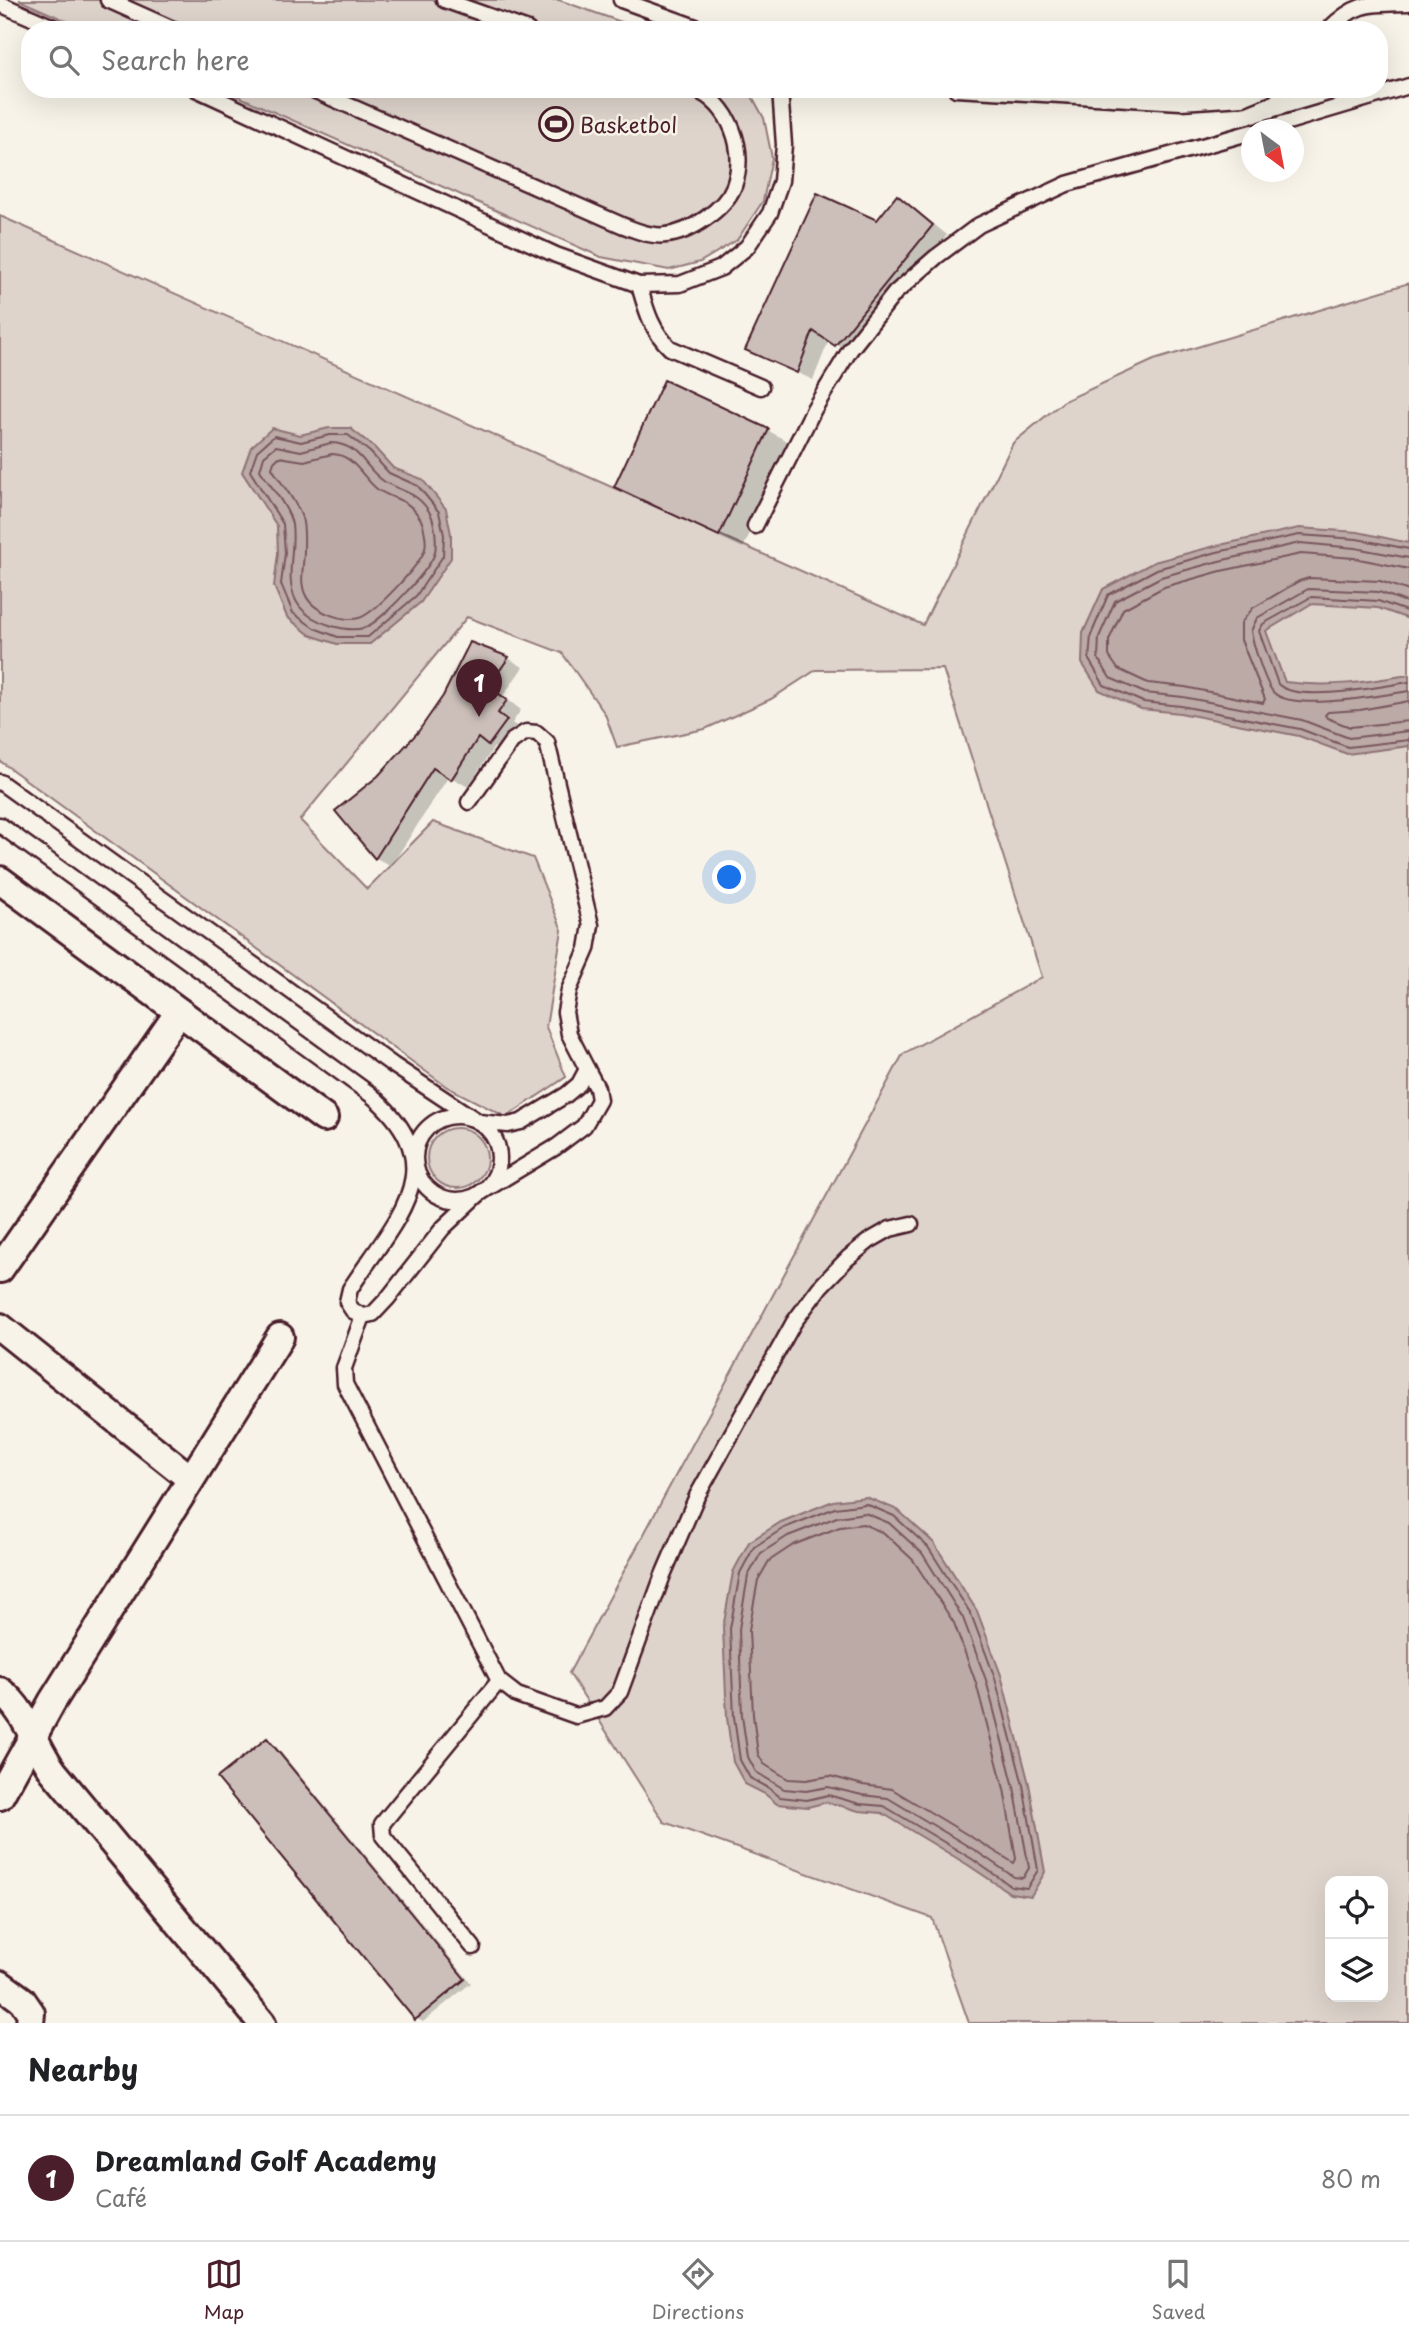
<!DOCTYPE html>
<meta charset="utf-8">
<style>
:root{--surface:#fff;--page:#f2f2f2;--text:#202124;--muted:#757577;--line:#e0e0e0;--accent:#4a1f2b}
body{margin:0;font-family:"Playpen Sans",sans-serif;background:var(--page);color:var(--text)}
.controls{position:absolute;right:21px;bottom:21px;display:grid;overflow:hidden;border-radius:14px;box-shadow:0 7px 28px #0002}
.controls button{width:63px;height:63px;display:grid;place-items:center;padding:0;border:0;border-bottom:2px solid var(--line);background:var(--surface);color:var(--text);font:35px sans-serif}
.compass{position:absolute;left:1241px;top:119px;width:63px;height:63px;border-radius:50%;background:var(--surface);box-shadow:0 7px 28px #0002;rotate:148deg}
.you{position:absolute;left:730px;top:878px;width:24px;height:24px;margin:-18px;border:5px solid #fff;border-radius:50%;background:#1a73e8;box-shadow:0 0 0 10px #1a73e833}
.badge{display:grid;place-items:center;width:46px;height:46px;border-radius:50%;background:var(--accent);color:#fff;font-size:23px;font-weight:700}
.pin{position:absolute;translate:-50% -58px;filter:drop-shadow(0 2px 4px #0008)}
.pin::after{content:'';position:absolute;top:37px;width:24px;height:21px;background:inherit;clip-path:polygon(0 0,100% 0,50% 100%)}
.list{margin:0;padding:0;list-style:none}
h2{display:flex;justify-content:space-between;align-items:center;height:91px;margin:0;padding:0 28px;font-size:30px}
h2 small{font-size:23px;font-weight:400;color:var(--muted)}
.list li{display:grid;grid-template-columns:46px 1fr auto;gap:21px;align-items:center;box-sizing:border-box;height:126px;padding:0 28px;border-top:2px solid var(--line)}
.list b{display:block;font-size:26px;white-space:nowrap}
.list p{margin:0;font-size:23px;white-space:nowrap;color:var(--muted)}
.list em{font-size:23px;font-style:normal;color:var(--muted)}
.icon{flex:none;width:38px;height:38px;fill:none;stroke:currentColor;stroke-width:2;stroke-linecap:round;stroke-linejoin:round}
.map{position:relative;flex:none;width:1409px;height:2023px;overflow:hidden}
.search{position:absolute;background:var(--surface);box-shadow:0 7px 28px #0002;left:21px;right:21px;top:21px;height:77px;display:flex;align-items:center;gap:18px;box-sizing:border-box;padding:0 24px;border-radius:28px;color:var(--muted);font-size:26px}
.sheet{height:217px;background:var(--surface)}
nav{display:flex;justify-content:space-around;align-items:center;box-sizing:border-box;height:98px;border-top:2px solid var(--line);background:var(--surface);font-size:19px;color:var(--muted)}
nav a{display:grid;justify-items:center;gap:4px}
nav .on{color:var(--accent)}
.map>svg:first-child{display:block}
</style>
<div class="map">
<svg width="1409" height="2023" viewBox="0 0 1409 2023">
<rect width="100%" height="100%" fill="#f7f3e8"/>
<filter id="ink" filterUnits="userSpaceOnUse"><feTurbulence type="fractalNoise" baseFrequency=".0143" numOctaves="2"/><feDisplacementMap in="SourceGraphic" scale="14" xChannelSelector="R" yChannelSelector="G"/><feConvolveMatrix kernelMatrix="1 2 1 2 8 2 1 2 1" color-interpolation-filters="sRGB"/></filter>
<g filter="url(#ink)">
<!-- green -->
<g fill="#ded4cc" stroke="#947a7c" stroke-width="2" fill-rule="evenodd">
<polygon points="19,0 559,0 644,30 87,30"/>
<polygon points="222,89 748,89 764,118 772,158 763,201 737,240 700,262 669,270 601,257"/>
<path d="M 0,216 L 923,625 L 1013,443 L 1064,401 L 1154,360 L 1409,283 L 1409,2023 L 969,2023 L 932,1918 L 664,1822 L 569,1673 L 903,1054 L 1042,977 L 943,669 L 816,670 L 771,699 L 705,729 L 617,747 L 605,714 L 562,653 L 467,617 L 300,820 L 367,889 L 433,822 L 533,858 L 562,930 L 546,1027 L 566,1077 L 506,1117 L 447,1087 L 0,761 ZM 1330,1881 L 1383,1881 L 1383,1997 L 1330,1997 Z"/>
<circle cx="457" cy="1158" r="30"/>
</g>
<!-- water -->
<g fill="#bcaaa7" stroke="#8e7275" stroke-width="2">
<polygon points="272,428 300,435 329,428 350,428 374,447 393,468 422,479 446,509 451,534 451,558 421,602 370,644 337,644 310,635 287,617 274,586 278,553 277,526 242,472 251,447"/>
<path d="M 1299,528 L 1358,532 L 1409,543 L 1409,619 L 1378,608 L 1311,604 L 1266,631 L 1285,682 C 1329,688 1366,682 1409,675 L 1409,746 L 1347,754 L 1299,736 L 1180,713 L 1141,709 L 1099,690 L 1082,663 L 1083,633 L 1103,589 L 1154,562 L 1215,546 Z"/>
<polygon points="866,1497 898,1510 934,1543 977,1611 1001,1675 1029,1784 1045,1872 1031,1896 1010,1893 968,1865 882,1813 859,1811 827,1802 808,1807 777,1804 765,1794 745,1784 733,1762 727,1718 723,1628 733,1572 749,1542 781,1522 833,1501"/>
</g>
<!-- shadow -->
<g fill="#0003">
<polygon points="897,198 913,207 947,235 851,353 829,340 813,380 747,349 877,222"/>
<polygon points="664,383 769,431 792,444 743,548 639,500 616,486"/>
<polygon points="470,644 508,658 523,667 503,696 521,710 512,723 521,730 504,753 494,747 468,787 449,776 391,866 376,858 379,777 420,733 445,697"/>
<polygon points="267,1740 274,1744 471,1983 423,2022 416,2018"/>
</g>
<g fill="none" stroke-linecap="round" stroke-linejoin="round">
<!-- shore -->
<g stroke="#78575d" stroke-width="2">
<polygon points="330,435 348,435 370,452 389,473 418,486 439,512 444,535 443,556 416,596 368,637 338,637 314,628 293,613 281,584 285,553 283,524 250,471 257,451 274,436 301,442"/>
<path d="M 331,443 C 361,444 364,469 385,482 C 404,493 419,492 431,515 C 435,524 437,542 435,552 C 432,568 380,623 364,628 C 346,633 311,622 300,607 C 282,584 296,551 292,525 C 290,509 269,484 260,470 L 264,456 L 276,446 L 301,451 Z"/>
<path d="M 332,454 C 353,454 362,477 377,489 C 394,501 406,496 420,518 C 424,525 427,541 425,549 C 421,564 374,614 359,618 C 344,622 320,613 310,602 C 297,587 304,568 304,550 C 304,540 305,528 302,518 C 297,501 281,484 272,468 L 274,462 L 279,457 L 304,461 Z"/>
<polyline points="1409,549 1357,539 1299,535 1217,552 1157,569 1108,595 1091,635 1089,660 1104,685 1143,702 1181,706 1300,729 1348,747 1409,740"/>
<polyline points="1409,558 1355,548 1300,543 1219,561 1161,577 1115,601 1099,637 1098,658 1110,678 1145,693 1183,697 1302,720 1349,738 1409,731"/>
<polyline points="1409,569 1354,558 1301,554 1221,571 1164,587 1123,609 1109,640 1109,656 1118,669 1148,683 1185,687 1263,703 1265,699 1241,640 1241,623 1253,608 1299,581 1309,578 1380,581 1409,591"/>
<path d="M 1409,603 L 1379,592 L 1308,589 L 1257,618 L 1251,631 C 1253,644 1265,684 1274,693 C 1294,712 1382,695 1409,691"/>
<path d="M 1409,612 L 1378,601 L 1311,597 L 1263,624 L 1259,631 L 1278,684 C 1297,704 1383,686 1409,682"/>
<polyline points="1409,701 1360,710 1328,712 1325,715 1327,718 1350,727 1409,721"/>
<polygon points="866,1504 894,1516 928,1547 971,1614 995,1678 1023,1785 1038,1870 1027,1888 1011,1886 972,1859 884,1806 860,1804 828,1795 807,1800 780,1797 769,1788 750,1778 740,1760 734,1717 730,1629 740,1573 754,1547 784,1528 835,1508"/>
<polygon points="865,1513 889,1523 922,1553 963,1618 986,1680 1014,1787 1029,1868 1023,1878 1014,1877 976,1851 888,1798 862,1795 828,1787 806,1791 784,1789 756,1772 748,1757 742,1716 739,1629 748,1576 761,1553 788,1536 837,1517"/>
<polygon points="863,1524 884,1533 913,1560 954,1623 976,1683 1004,1789 1016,1859 1014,1863 892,1789 863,1785 830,1776 806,1780 788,1779 764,1764 758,1754 753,1715 749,1630 758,1580 769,1561 793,1545 840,1527"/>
</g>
</g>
<!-- building -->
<g fill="#ccbfb9" stroke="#4a1f2b" stroke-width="2">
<polygon points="817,193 877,220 897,195 933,225 835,346 813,331 797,373 745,350"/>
<polygon points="664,380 769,429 719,536 614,487"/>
<polygon points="470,642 509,657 489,686 507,700 498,713 507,720 488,746 478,738 451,780 433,768 375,859 335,811 378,776 418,732 443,696"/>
<polygon points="267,1738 465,1979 415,2020 217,1778"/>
</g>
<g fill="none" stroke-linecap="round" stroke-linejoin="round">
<!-- lane casing -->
<g stroke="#4a1f2b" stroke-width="19">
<g id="lane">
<polyline points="108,0 175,30"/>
<polyline points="444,0 528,30"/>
<polyline points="621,0 704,30"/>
<polyline points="0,4 60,30"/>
<path d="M 1328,30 C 1357,1 1370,4 1409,3"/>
<polyline points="196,89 556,255 639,285 680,284 721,268 747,247 770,213 781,181 784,145 780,89"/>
<path d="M 311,89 L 624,226 C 638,231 651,237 666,235 C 690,233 725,209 734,186 C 747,149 730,104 694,89"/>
<polyline points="956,89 1181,102 1243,98 1265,89"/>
<polyline points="1261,130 1409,86"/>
<path d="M 639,285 C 646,309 651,330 670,348 L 761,387"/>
<polyline points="755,526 814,409 850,350 895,293 936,257 979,225 1067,184 1252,132"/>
<path d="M 0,782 L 393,1065 L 479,1122 L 508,1125 L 521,1122 L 566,1095 L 579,1084 L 587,1069 L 597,1088 L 599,1100 L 584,1126 L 556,1147 L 480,1193 L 443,1228 L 388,1298 L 373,1314 L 363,1316 L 353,1311 L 347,1302 L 350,1289 C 397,1217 455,1166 370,1094 L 0,825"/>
<polyline points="469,802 512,741 526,732 537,733 547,742 591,925 587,949 569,990 565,1012 569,1034 587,1069"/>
<circle cx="457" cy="1158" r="42"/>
<polyline points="363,1316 344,1368 345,1384 499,1681 517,1695 576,1716 605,1708 620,1692 663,1575 697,1496 794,1322 820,1287 848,1258 869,1241 890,1229 911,1224"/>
<polyline points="473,1947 383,1836 382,1824 499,1681"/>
</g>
</g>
<!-- street casing -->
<g stroke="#4a1f2b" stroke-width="32">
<g id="street">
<polyline points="0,880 324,1118"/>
<polyline points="0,1269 179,1012"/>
<polyline points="0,1327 191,1479"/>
<path d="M 0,1691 C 27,1711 34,1745 53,1771 L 262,2023"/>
<polyline points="0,1796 52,1702 280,1337"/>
<polyline points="0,1984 22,2000 31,2013 30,2023"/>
</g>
</g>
<!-- lane -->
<use href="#lane" stroke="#f7f3e8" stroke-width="14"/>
<!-- street -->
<use href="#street" stroke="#f7f3e8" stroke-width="26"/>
</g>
</g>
<!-- icons -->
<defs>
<g id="stadium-ring" transform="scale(1.75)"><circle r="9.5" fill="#f7f3e8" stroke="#4a1f2b" stroke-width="1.5"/><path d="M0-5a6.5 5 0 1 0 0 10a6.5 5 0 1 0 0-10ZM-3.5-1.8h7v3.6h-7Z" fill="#4a1f2b"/></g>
</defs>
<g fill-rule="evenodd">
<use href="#stadium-ring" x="556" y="124"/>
</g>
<g text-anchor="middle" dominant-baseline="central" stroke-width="5" stroke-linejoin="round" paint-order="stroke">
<!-- poi labels -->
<g font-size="21" fill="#4a1f2b" stroke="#f7f3e8" text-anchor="start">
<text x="580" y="124">Basketbol</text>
</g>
</g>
</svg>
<div class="controls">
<button><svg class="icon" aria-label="locate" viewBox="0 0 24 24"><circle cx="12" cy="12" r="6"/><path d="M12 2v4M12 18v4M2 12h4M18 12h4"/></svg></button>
<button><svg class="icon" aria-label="layers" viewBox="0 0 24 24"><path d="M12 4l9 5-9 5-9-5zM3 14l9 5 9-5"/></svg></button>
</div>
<svg class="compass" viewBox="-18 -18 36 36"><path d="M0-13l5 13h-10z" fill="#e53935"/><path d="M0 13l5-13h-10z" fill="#757577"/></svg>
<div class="you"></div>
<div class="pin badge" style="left:479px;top:717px">1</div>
<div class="search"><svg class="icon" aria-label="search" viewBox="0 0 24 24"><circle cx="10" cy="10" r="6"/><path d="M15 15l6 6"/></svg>Search here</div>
</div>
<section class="sheet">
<h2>Nearby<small></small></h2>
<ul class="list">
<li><span class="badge">1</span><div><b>Dreamland Golf Academy</b><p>Café</p></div><em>80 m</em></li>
</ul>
</section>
<nav>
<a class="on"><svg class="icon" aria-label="map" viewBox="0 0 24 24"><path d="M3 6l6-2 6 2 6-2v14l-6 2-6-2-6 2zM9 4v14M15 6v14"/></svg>Map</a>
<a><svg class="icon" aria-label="directions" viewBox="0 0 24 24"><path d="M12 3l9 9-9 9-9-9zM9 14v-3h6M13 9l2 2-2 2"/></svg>Directions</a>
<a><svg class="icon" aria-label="saved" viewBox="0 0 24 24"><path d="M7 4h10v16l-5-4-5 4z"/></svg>Saved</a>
</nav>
